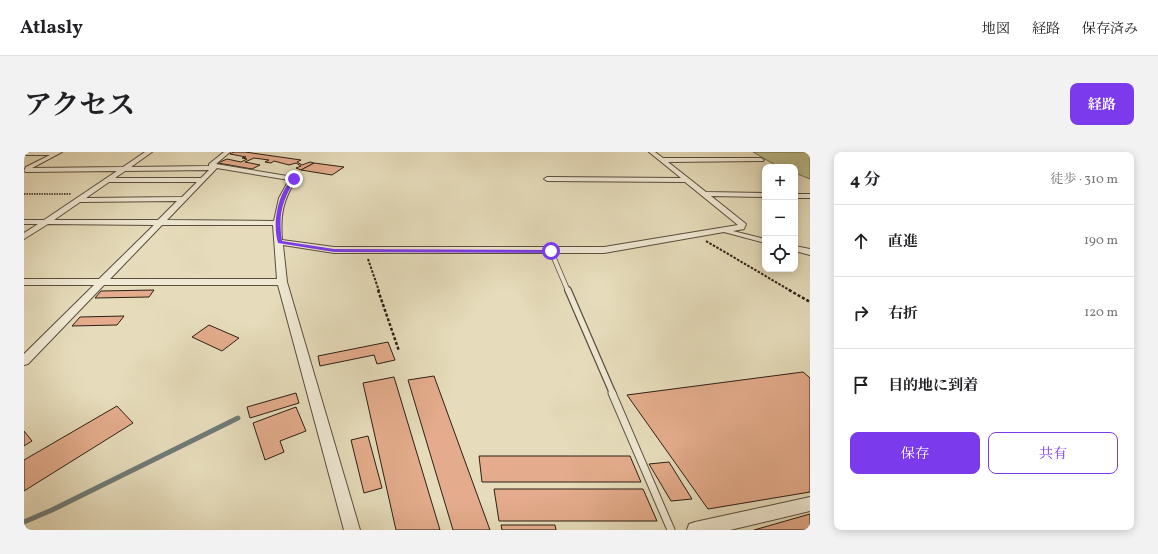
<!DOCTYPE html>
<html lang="ja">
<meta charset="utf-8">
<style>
:root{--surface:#fff;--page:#f2f2f2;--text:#202124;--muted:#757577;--line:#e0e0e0;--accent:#7c3aed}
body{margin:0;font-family:Vollkorn,"Noto Serif JP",serif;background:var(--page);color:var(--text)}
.controls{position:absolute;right:12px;top:12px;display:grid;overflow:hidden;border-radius:8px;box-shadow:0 2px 10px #0003}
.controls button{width:36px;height:36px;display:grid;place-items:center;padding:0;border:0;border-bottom:1px solid var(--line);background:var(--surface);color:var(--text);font:20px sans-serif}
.stop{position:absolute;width:12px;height:12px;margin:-9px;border:3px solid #7c3aed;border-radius:50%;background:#fff}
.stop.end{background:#7c3aed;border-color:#fff;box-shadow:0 1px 4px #0008}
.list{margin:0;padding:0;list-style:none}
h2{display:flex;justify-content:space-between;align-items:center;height:52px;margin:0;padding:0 16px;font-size:17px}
h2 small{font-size:13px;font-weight:400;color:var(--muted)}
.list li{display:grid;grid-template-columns:26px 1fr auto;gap:12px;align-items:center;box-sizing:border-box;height:72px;padding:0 16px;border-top:1px solid var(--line)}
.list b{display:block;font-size:15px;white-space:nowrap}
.list em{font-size:13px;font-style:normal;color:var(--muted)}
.actions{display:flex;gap:8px;padding:12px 16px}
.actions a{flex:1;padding:9px 0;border:1px solid var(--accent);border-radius:8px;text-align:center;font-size:14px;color:var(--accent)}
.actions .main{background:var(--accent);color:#fff}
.icon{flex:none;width:22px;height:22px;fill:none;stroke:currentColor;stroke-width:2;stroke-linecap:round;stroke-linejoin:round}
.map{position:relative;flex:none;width:786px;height:378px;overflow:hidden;border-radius:8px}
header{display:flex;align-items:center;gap:24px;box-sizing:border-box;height:56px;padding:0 20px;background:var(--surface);border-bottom:1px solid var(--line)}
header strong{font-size:19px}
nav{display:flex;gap:22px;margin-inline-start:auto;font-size:14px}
.intro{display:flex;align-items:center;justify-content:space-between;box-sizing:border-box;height:96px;padding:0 24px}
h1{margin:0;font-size:28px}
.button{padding:10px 18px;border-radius:8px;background:var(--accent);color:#fff;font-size:14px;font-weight:700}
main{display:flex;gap:24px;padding:0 24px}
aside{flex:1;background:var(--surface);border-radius:8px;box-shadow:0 2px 10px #0003}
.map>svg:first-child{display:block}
</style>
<header>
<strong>Atlasly</strong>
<nav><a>地図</a><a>経路</a><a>保存済み</a></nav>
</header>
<div class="intro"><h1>アクセス</h1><a class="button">経路</a></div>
<main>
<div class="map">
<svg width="786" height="378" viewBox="0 0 786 378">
<rect width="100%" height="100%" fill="#e6dcbb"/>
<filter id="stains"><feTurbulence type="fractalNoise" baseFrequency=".005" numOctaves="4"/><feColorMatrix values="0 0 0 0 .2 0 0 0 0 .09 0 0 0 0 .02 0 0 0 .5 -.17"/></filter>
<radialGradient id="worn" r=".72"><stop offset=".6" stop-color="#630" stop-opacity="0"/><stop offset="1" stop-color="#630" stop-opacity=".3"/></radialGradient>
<!-- green -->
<polygon fill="#bcbe8c" stroke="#746e50" points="729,0 786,0 786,27 771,21 771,15 755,15"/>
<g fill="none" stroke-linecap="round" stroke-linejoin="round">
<!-- stream -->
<polyline stroke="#6e7b78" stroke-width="5" points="0,370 28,358 214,266"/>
</g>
<!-- building -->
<g fill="#e4ac8c" stroke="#2c1f15">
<polygon points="210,0 221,0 277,8 273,10 278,13 286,10 290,11 277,18 272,16 277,14 272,11 265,13 250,9 247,11 241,10 245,8 230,6 221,10 236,13 228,17 194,11 203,7 217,10 223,7 218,6 222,5 206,2"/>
<polygon points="290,11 320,15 308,23 277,18"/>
<polygon points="130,138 125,145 71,146 77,139"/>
<polygon points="100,164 93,173 48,174 56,165"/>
<polygon points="185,173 215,186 198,199 168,185"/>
<polygon points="364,190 371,208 353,212 350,203 296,214 294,204"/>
<polygon points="779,220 786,226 786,340 684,357 603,243"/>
<polygon points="410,224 466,378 429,378 384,228"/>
<polygon points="370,225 416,378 372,378 339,231"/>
<polygon points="272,241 275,251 226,266 223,255"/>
<polygon points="93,254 109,271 0,339 0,308"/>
<polygon points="272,255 282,279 256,289 260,300 241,308 229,271"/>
<polygon points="0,279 8,289 0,294"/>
<polygon points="344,284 358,336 340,341 327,288"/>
<polygon points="455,304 606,304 617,330 458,330"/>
<polygon points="645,310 668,347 647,349 625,312"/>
<polygon points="470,337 619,337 633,369 475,369"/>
<polygon points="786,362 786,378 730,378"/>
<polygon points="477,373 531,373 532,378 478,378"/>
</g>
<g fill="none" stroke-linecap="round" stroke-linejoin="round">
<!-- service-far2 casing -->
<g stroke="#5a4e3e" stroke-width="5.5">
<polyline id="service-far2" points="527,99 544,139"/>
</g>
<!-- service-far1 casing -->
<g stroke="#5a4e3e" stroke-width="8">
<polyline id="service-far1" points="544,138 589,242"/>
</g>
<!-- service casing -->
<g stroke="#5a4e3e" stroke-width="9">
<polyline id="service" points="588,241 647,378"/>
</g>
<!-- minor casing -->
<g stroke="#5a4e3e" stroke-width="2">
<g id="minor">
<path d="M 0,0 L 38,0 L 8,16 L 99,15 L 121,0 L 128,0 L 107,15 L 185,14 L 185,12 L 200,0 L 206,0 L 192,12 L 269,25 L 272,27 C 259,49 256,62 258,88 L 310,95 L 580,95 L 714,73 L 661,30 L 523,29 L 520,27 L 523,25 L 657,26 L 625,0 L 631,0 L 639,6 L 737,6 L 740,8 L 739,9 L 644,10 L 682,40 L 741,41 L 741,45 L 687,44 L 722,72 L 720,77 L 709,79 L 741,87 L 741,91 L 700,80 L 580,101 L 310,101 L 259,93 L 263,130 L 336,378 L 320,378 L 254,133 L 80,133 L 4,212 L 0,213 L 0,202 L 70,133 L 0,133 L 0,127 L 75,127 L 130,73 L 24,72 L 0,87 L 0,81 L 14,72 L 0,72 L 0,68 L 20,68 L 93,19 L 2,20 L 0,19 L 2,15 L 26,3 L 0,3 ZM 193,16 L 265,28 L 255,46 L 250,69 L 143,68 ZM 185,18 L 177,26 L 91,26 L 101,19 ZM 85,30 L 173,30 L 158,45 L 62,46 ZM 153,49 L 134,68 L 30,68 L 56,50 ZM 138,73 L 249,73 L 253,127 L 86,127 Z"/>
<rect x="771" y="42" width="15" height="4"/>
<polygon points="771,94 786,97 786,103 771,99"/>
<polygon points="786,345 786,359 706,378 663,378 665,372 671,370"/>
</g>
</g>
<!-- path-far2 -->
<polyline stroke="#2c1f15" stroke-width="1.5" stroke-dasharray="1.5 1" stroke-linecap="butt" points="0,42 47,42"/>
<!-- path-far1 -->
<g stroke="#2c1f15" stroke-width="2" stroke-dasharray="2.5 1.5" stroke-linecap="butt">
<polyline points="682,89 767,139"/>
<polyline points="344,107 355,139"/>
</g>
<!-- path -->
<g stroke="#2c1f15" stroke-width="2.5" stroke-dasharray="3 2" stroke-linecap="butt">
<polyline points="354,138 375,199"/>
<polyline points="765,138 786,150"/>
</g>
<!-- service-far2 -->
<use href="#service-far2" stroke="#efe8d3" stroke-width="4"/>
<!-- service-far1 -->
<use href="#service-far1" stroke="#efe8d3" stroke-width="5.5"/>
<!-- service -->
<use href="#service" stroke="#efe8d3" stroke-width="7"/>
<!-- minor -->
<use href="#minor" fill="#efe8d3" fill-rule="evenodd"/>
</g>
<!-- route -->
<path fill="#7c3aed" d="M 270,26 L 271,27 C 258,50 254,62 258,89 L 310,97 L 527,98 L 529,99 L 527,101 L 310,100 L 254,91 C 248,72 254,38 270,26 Z"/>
<rect width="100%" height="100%" filter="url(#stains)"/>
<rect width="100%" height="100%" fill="url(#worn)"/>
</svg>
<div class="controls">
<button>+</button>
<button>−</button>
<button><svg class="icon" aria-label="locate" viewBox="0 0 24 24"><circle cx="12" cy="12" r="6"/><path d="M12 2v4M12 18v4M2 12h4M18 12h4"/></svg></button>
</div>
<div class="stop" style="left:527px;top:99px"></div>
<div class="stop end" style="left:270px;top:27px"></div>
</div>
<aside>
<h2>4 分<small>徒歩 · 310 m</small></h2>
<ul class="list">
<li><svg class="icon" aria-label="ahead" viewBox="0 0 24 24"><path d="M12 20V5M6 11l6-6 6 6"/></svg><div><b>直進</b></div><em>190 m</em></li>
<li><svg class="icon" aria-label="right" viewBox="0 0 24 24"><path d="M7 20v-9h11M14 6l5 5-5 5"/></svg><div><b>右折</b></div><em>120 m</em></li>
<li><svg class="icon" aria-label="arrive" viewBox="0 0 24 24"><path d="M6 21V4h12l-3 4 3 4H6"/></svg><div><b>目的地に到着</b></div></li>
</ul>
<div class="actions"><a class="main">保存</a><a>共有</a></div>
</aside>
</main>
